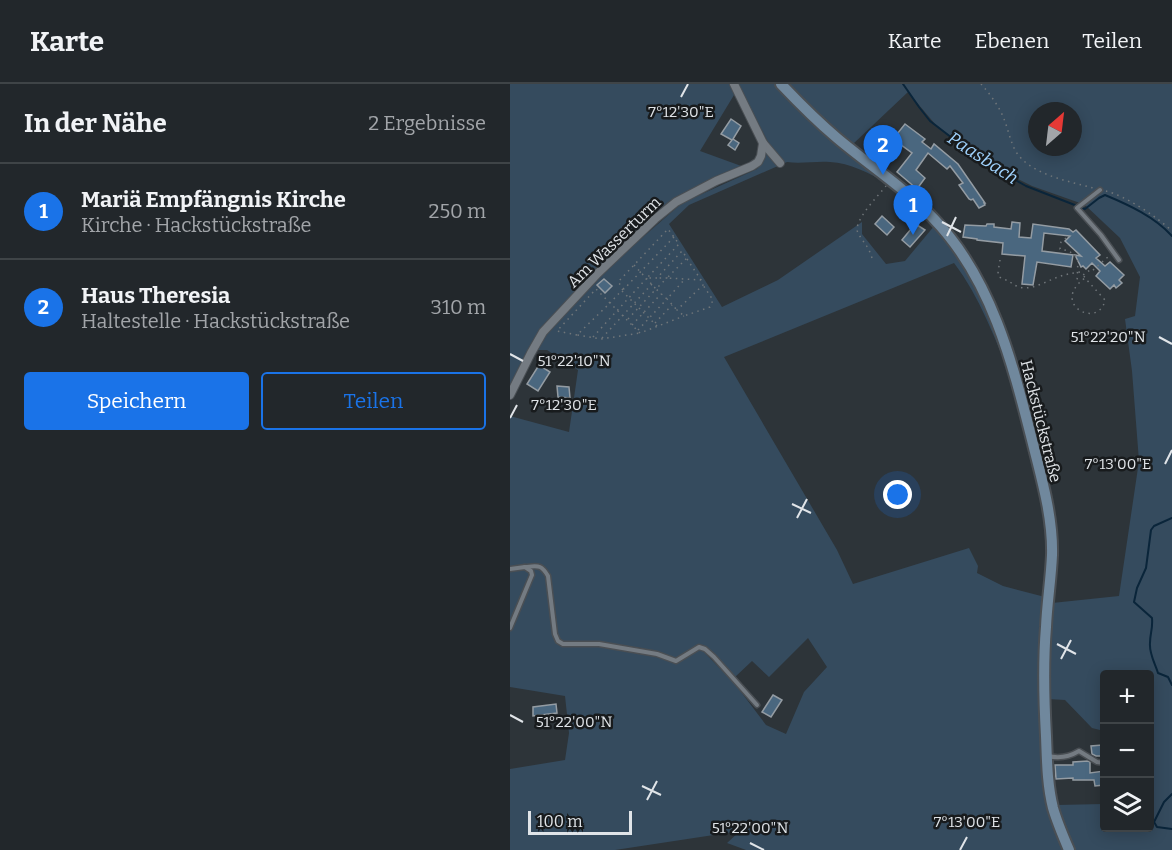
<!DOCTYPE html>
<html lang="de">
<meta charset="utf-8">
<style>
:root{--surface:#22272b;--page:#2a2f33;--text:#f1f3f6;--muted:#a2a5a9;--line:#3f4447;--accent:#1a73e8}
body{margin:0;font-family:Bitter,serif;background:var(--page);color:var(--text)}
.controls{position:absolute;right:18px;bottom:18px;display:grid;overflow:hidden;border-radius:6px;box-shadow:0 3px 15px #0003}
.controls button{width:54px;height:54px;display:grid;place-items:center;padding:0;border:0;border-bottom:2px solid var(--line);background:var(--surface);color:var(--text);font:30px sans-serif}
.compass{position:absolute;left:518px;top:18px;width:54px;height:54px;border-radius:50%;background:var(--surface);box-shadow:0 3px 15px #0003;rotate:28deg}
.scale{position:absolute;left:18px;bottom:15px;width:104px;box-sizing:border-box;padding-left:6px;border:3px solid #e0e4e8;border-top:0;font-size:16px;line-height:21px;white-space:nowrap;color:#e0e4e8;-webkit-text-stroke:4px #181b1d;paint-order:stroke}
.you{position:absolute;left:388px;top:411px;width:21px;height:21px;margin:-15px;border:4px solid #fff;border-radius:50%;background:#1a73e8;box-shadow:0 0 0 9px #1a73e833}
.badge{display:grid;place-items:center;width:39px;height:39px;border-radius:50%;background:var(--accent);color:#fff;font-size:20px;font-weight:700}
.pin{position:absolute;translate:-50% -50px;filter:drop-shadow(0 2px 3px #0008)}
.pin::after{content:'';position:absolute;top:32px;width:21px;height:18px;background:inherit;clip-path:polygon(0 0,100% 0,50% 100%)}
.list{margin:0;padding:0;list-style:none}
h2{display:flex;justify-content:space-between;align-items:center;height:78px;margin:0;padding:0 24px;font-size:26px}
h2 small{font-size:20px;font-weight:400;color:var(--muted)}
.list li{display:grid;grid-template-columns:39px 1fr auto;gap:18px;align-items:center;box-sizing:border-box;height:96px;padding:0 24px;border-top:2px solid var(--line)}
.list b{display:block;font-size:22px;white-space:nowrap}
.list p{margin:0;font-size:20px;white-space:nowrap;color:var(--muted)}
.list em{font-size:20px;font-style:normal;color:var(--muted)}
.actions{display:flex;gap:12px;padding:18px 24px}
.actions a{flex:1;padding:14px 0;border:2px solid var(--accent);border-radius:6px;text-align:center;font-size:21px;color:var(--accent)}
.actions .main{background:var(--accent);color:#fff}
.icon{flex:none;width:33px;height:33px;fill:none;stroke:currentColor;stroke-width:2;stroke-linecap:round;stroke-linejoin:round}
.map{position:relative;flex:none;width:662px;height:766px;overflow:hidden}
header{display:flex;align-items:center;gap:36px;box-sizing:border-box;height:84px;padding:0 30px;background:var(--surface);border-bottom:2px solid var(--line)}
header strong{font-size:28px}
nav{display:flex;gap:33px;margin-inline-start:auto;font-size:21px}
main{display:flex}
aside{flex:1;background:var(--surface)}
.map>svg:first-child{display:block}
</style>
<header>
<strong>Karte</strong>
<nav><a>Karte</a><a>Ebenen</a><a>Teilen</a></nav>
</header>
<main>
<aside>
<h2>In der Nähe<small>2 Ergebnisse</small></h2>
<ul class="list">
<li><span class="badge">1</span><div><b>Mariä Empfängnis Kirche</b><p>Kirche · Hackstückstraße</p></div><em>250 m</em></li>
<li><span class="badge">2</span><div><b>Haus Theresia</b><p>Haltestelle · Hackstückstraße</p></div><em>310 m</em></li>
</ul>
<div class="actions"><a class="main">Speichern</a><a>Teilen</a></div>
</aside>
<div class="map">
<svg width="662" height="766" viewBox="0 0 662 766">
<rect width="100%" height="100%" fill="#2d3439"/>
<!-- green -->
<g fill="#354b5e" fill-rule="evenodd">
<polygon points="0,0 221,0 224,11 190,67 234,83 168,113 35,241 0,304"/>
<path d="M 228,0 L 267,0 L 377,99 C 359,89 340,79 320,78 C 305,77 291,80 277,78 L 179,121 L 159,140 L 212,223 L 268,196 L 352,138 L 352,150 L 376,180 L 395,177 L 425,141 L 460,186 L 483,239 L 502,295 C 485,255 470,213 444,179 L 214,273 L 327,466 L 343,500 L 459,464 L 468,482 L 467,489 L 493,502 L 535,513 L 535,680 L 555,766 L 236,766 L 217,759 L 230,747 L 105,766 L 0,766 L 0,685 L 55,676 L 59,649 L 55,612 L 0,603 L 0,547 L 22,494 L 19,484 L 32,485 L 36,492 L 43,550 L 46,558 L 50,562 L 90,561 L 146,571 L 166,578 L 189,565 L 193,567 L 225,600 L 256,641 L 276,650 L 294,608 L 317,583 L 298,554 L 259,593 L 242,577 L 224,594 L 197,564 L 190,560 L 166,576 L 149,569 L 131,564 L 89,558 L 63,559 L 53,558 L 49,554 L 47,549 L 39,490 C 31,475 14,482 0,483 L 0,332 L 59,348 L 68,286 L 37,266 L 25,266 L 32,253 L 94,187 L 172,119 L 247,85 L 255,74 L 258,58 Z"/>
<path d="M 278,0 L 662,0 L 662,766 L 562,766 L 547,721 L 594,720 L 594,744 L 640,744 L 640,590 L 594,590 L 594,647 L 582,644 L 555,616 L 538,615 L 538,568 L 542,519 L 609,512 L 629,377 L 622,287 L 615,235 L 625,232 L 630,193 L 610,154 L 575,121 L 589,110 L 584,108 L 570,119 L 522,102 L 490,86 L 445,56 L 425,40 L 398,8 L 343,60 C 320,42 299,22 278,0 ZM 527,27 L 563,27 L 563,63 L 527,63 Z"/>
<polygon points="14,484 19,487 20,494 0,539 0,486"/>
</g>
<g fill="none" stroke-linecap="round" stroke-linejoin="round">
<!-- stream -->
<g stroke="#0a253a" stroke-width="2">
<path d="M 393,0 L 409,23 L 420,37 L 472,77 L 516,102 L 575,125 L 589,114 L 595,111 C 619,121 645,133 662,152"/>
<path d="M 662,434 L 644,442 L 641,446 L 636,484 L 627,504 L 624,518 L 642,534 C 643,545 640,549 640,559 C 639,570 645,579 648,589 L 658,593 L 662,601"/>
<polyline points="662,710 654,718 644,738 647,743 662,745"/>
</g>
</g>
<!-- building -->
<g fill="#4a677f" stroke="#949ca3" stroke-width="1.5">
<polygon points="221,35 231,42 223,55 229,59 225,66 218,61 222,56 211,50"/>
<polygon points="395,40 415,55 412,58 421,65 424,60 448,80 475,119 474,119 475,121 469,124 463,115 461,116 459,115 449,101 453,99 440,82 437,85 418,69 406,86 415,94 407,105 387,88 402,69 383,55"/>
<polygon points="372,132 384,143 377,151 365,140"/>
<polygon points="502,138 510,139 509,153 521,154 523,140 559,145 563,148 566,146 590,171 586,174 595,182 600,178 614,191 609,196 612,199 606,204 604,201 600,205 586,192 590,187 582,179 576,185 573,182 571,183 565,171 571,172 555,157 560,152 534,149 532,167 563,171 561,183 527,178 523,201 512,200 515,172 492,170 493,159 467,156 467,155 453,153 455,141 476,142 477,140 484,140 484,143 501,145"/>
<polygon points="404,139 415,146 400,163 392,156 401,145 400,144"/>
<polygon points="94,195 102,202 95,209 87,201"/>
<polygon points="29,281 40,288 28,307 17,300"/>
<polygon points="47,302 59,303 60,314 48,313"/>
<polygon points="263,611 272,616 261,633 252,628"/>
<polygon points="46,620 47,629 23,632 23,623"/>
<polygon points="592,661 593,672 586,672 582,670 581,662"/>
<polygon points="578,677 580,678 580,689 594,687 594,701 585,702 584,696 563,696 563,694 546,695 545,681 563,681 563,678"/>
</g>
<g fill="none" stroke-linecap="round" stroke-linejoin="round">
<!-- lane casing -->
<g stroke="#4a4f54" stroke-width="7">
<g id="lane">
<polyline points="590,106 567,124 591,151 609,176"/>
<path d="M 15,483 C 28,482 31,480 38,492 L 45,550 L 48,557 L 53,560 L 89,560 L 147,570 L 166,577 L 189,563 L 195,565 L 204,573 L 247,621"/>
<polyline points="0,485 15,483 21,487 22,491 0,544"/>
<path d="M 538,672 C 550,675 559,673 569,667 L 587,678 L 594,679"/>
</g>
</g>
<!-- street casing -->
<g stroke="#4a4f54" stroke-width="10">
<g id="street">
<polyline points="253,59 270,79"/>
<polyline points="0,311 21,269 33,248 88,189 145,135 166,118 206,97 242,82 248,78 251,72 253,59 224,0"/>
</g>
</g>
<!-- secondary casing -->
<g stroke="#4a4f54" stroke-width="14">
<path id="secondary" d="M 271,0 C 289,19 307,37 327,54 C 359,81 395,104 424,135 C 482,195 503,281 523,360 C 532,396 543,434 542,471 C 541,495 537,519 536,543 C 533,579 534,616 536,652 C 537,676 537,700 543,724 C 547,738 553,752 559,766"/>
</g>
<!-- path -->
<g stroke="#70767a" stroke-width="1.5" stroke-dasharray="1.5 4.5" stroke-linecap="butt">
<path d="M 471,0 C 480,10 489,22 494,35 C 498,45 500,56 505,66 C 518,90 558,97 583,104"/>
<path d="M 596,107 C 616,112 647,133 662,147"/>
<polyline points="164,153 114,205 108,198 158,145 169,160 137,194 147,194 172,167 177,174 157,194 191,196 193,201 167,226 174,232 200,223 203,216 193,201"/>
<polyline points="556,154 551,158 550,165 559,167 568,174 567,199"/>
<path d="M 362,174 C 358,161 354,160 348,149 C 342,138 368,112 376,102"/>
<polyline points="177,175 191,196"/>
<path d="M 490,176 L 488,188 L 489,193 L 496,196 L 498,196 C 515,213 532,198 551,192 C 557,190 563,189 570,188 L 573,191 L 580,186 L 582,187 L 599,172"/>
<polyline points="124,181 146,205 157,194 148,194"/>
<path d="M 574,192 L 575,194 L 595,216 C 589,246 539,220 575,194"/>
<polyline points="113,205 100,219 130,249 174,232"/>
<polyline points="112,207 147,242"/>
<polyline points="118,235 146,205 157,215 174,196"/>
<polyline points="145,239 162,221"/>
<polyline points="122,241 151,210"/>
<polyline points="128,246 157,215 167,226"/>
<polyline points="67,251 47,247 86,205 100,219 67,251 91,255 130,249"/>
<polyline points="83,253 136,195"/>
<polyline points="92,254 142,200"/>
</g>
<!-- lane -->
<use href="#lane" stroke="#747b82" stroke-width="4"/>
<!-- street -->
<use href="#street" stroke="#747b82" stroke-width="8"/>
<!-- secondary -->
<use href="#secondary" stroke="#70889d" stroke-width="10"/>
</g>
<!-- ticks -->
<path fill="none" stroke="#e0e4e8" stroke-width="2" d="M 171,13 L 178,0M 432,138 L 451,148M 437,152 L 446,133M 649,253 L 662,260M 0,270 L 13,277M 0,334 L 7,321M 655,380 L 662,366M 282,420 L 301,429M 287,434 L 297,415M 547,560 L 566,570M 551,575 L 561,556M 0,631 L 13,638M 132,702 L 151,711M 137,716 L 147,697M 240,759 L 254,766M 450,766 L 457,753"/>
<g text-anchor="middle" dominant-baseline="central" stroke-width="5" stroke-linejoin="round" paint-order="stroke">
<!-- street labels -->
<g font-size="16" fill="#e0e4e8" stroke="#181b1d">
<text transform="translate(104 158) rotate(-44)">Am Wasserturm</text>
<text transform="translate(531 337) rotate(76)">Hackstückstraße</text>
</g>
<!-- water labels -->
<g font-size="18" font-style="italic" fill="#a0d3fe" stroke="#181b1d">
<text transform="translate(473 74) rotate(33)">Paasbach</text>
</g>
</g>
<g font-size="15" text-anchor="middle" fill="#e0e4e8" stroke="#181b1d" stroke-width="5" stroke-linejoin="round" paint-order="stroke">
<text x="171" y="33">7°12'30"E</text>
<text x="598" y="258">51°22'20"N</text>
<text x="64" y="282">51°22'10"N</text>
<text x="54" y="326">7°12'30"E</text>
<text x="608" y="385">7°13'00"E</text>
<text x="64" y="643">51°22'00"N</text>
<text x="457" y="743">7°13'00"E</text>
<text x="240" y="749">51°22'00"N</text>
</g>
</svg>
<div class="controls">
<button>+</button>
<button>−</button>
<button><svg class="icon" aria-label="layers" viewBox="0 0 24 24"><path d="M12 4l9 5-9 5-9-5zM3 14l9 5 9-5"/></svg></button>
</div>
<svg class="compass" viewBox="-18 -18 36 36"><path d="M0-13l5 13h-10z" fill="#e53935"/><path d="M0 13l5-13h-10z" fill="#a2a5a9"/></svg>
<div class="scale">100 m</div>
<div class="you"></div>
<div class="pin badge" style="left:403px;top:151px">1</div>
<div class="pin badge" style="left:373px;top:91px">2</div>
</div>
</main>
